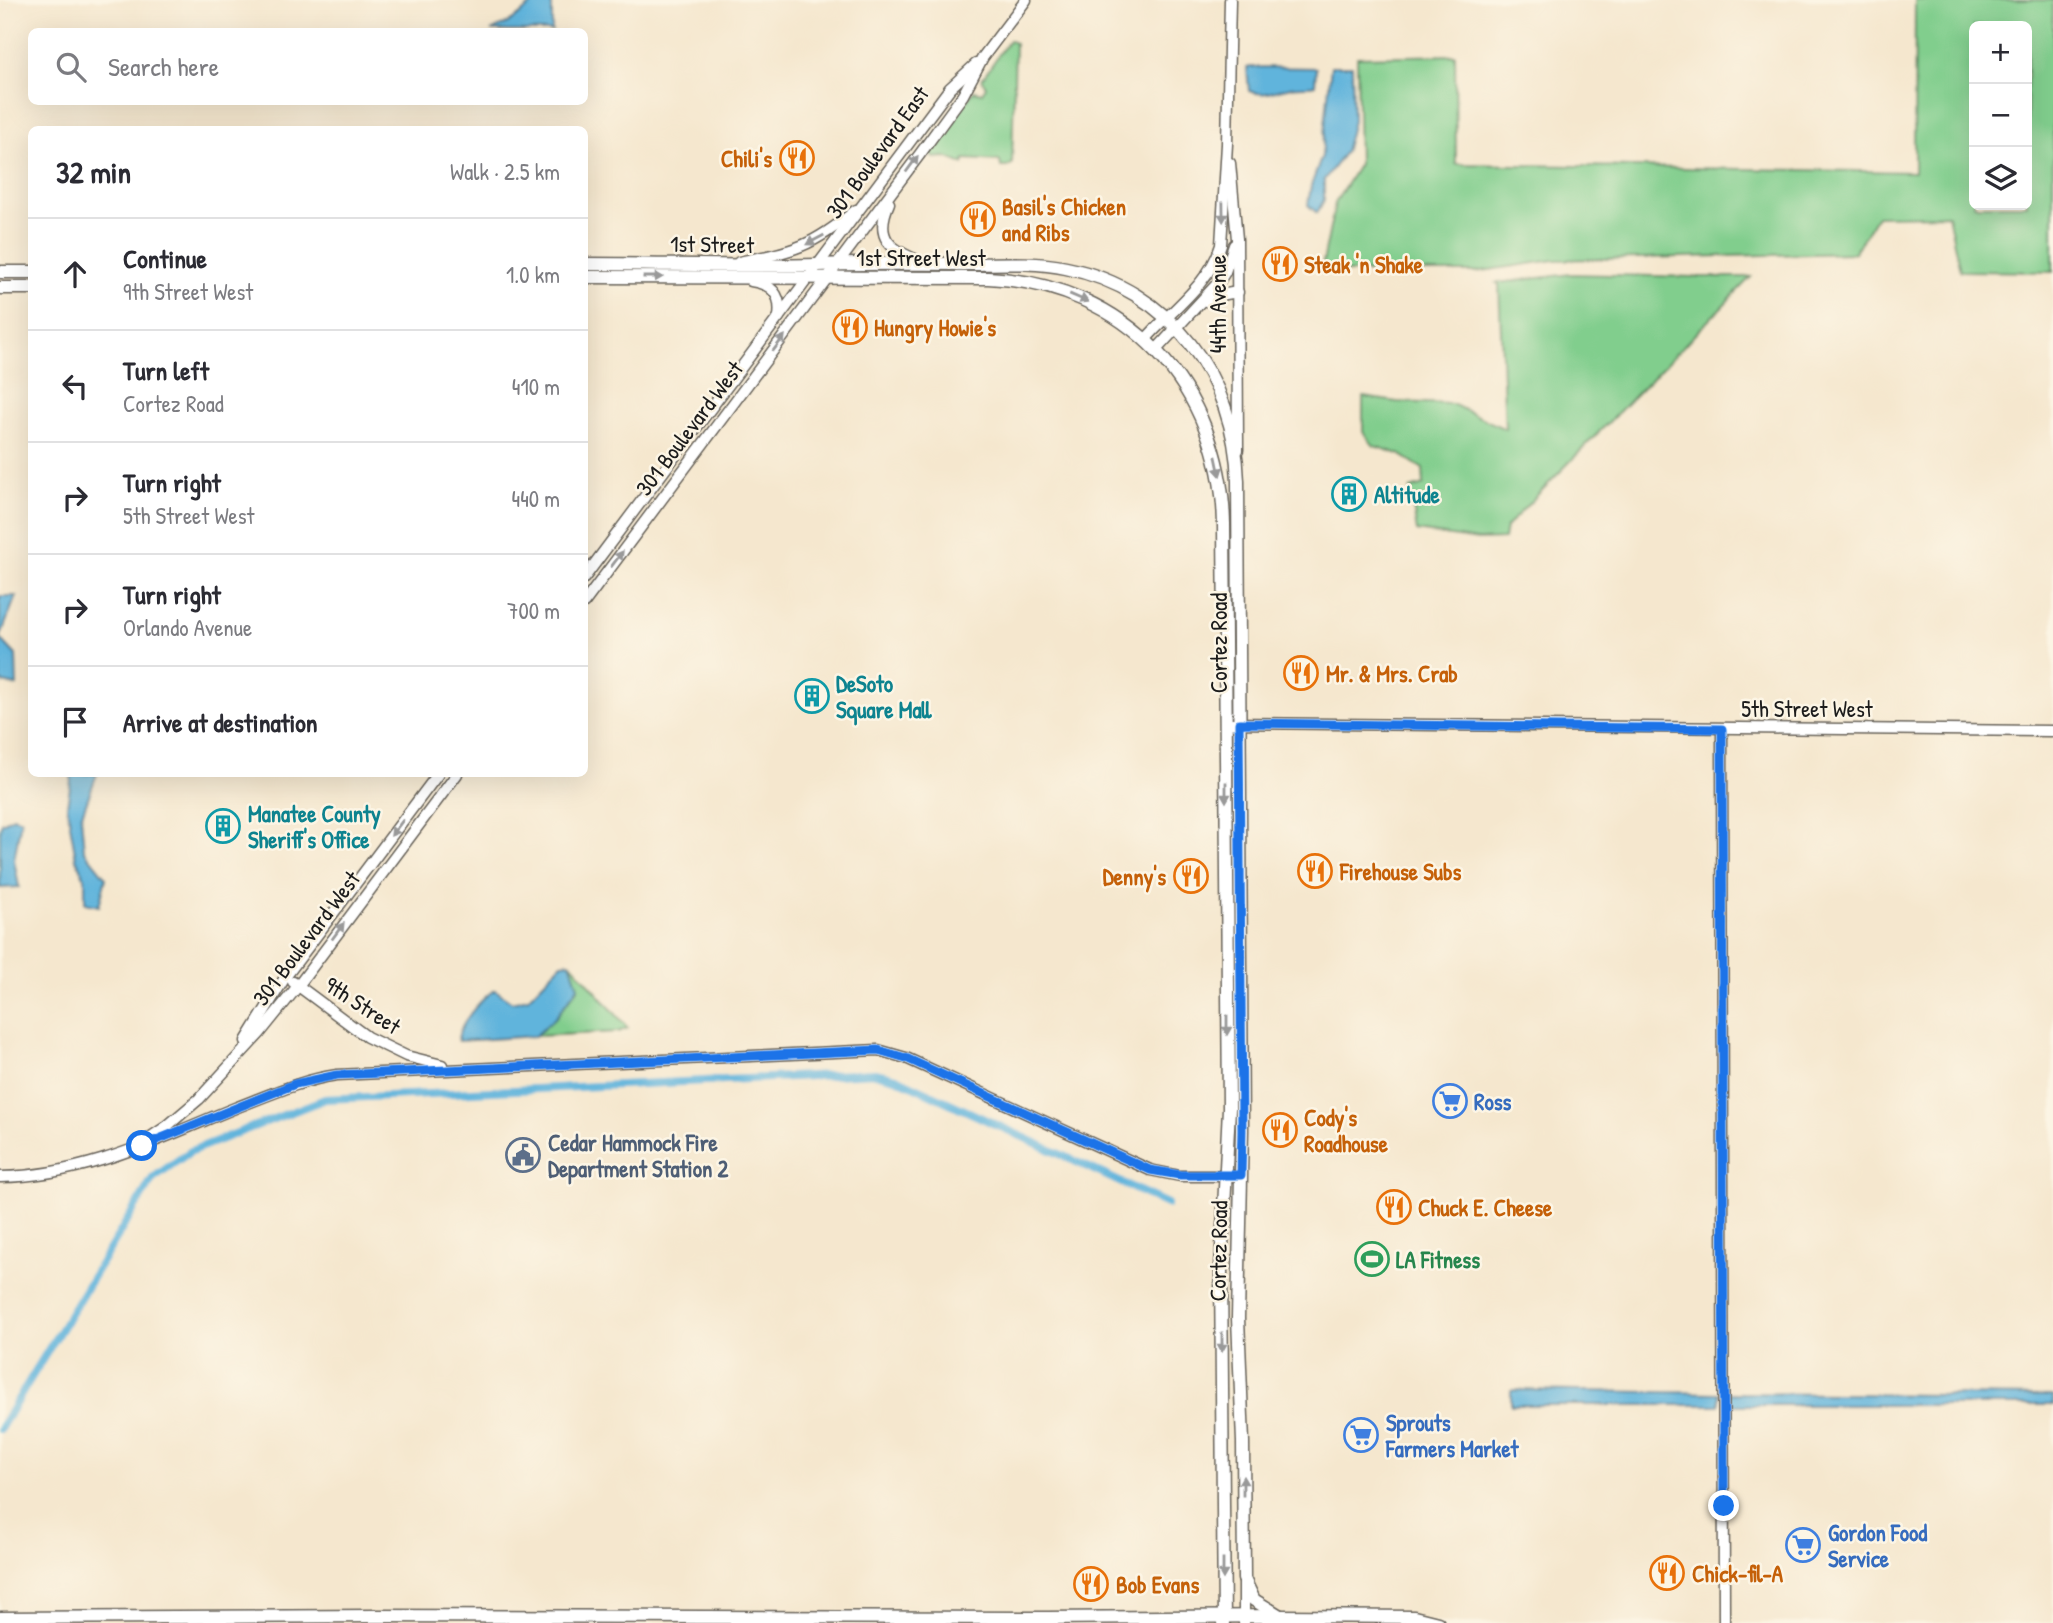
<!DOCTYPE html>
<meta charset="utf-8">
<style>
:root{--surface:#fff;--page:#f2f2f3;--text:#2b2b33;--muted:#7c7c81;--line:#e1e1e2}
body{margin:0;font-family:"Patrick Hand",sans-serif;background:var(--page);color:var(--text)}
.controls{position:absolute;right:21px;top:21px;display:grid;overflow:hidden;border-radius:10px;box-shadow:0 7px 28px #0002}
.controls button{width:63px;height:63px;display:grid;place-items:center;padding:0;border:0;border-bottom:2px solid var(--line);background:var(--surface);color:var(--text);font:35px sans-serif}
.stop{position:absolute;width:21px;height:21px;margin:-16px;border:5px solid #1a73e8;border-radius:50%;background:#fff}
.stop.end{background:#1a73e8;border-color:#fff;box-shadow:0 2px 7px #0008}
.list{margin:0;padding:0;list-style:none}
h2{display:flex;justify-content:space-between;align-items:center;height:91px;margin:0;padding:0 28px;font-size:30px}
h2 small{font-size:23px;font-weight:400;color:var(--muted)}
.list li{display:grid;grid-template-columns:46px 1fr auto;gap:21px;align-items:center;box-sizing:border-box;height:112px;padding:0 28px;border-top:2px solid var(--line)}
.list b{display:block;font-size:26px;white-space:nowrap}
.list p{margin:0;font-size:23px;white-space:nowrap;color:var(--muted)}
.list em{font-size:23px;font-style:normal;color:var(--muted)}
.icon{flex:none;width:38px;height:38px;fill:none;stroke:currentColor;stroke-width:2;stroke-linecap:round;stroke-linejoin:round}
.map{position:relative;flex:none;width:2053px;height:1623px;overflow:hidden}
.search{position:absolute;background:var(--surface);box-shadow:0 7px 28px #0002;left:28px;top:28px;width:560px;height:77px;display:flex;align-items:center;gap:18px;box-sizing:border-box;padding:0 24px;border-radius:10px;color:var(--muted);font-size:26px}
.panel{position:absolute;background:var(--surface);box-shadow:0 7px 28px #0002;left:28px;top:126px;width:560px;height:651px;border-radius:10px}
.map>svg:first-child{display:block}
</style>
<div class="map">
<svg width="2053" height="1623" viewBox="0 0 2053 1623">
<rect width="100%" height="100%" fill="#fcf5e5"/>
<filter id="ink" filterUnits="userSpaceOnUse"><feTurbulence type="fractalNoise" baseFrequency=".0143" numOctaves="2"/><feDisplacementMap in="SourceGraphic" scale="14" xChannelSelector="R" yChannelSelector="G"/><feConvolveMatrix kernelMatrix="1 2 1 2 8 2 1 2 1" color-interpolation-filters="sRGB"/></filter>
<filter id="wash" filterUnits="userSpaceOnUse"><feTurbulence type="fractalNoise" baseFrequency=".00686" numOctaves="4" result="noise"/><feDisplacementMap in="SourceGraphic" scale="28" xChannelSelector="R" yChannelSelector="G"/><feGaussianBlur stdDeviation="1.57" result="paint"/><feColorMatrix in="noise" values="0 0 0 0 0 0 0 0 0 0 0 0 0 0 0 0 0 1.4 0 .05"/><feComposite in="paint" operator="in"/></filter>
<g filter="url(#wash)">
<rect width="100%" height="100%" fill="#f5e7ce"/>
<!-- green -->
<g fill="#81ce8d" stroke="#4e7554" stroke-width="2" fill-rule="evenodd">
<path d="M 1915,0 L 2053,0 L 2053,272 L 1960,271 L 1948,215 L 1877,216 L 1854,253 L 1555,260 L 1475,272 L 1321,272 L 1335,203 L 1359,164 L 1357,57 L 1455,55 L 1456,164 L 1914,172 ZM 1974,26 L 2027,26 L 2027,205 L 1974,205 Z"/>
<polygon points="1009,40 1015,43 1012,164 1007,167 1001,167 1000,161 965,159 963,164 946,157 934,158 930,151 974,91 982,93 986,87 982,79"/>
<polygon points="1571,274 1696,277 1751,277 1506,527 1504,539 1478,540 1417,531 1410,489 1424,485 1423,469 1399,454 1374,446 1363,432 1363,397 1397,402 1452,404 1505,429 1499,284 1497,283"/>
<polygon points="570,962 628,1028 618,1032 535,1036 555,1018 578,988"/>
</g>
<!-- water -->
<g fill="#60b4dc" stroke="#3e687c" stroke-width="2">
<polygon points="537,0 552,4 552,31 491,31 512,21"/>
<polygon points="1331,66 1352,66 1353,121 1345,152 1324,180 1324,200 1317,213 1308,205 1311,186 1322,156"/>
<path d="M 1250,67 L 1316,68 L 1315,85 C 1306,87 1295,85 1287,88 C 1272,91 1265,97 1249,91 L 1247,68 Z"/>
<polygon points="0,596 16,596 0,638 16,655 17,686 3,683 0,679"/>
<polygon points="72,774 97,774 81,817 84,850 106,878 99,906 85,903 85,878 76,859 67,806"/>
<polygon points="13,817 21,820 14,860 19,887 0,888 0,829 2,823"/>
<path d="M 570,962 L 578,987 L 555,1018 L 535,1036 L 458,1041 C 458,1025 481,998 495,990 L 512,1002 L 528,998 L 562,963 Z"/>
<polygon points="1511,1390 1719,1393 1719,1405 1511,1405"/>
<polygon points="1728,1393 2053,1396 2053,1405 1728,1405"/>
</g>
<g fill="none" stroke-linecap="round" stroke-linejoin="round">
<!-- canal -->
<polyline stroke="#60b4dc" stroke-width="8" points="0,1429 153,1178 191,1151 325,1099 875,1073 896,1078 1167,1204"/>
</g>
</g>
<g filter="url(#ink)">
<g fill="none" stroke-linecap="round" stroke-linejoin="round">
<!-- secondary casing -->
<g stroke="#68635a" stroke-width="13">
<g id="secondary">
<polyline points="1230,163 1237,239 1238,450"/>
<path d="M 889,203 C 873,239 891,250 922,262"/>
<path d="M 739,262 C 794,251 812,247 856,210"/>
<path d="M 751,281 C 772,284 782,294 779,317"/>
<polyline points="1206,301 1220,295 1238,292"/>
<path d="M 1145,340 C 1170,311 1210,284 1221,245 L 1227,144 L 1230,0"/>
<polyline points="1156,350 1218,283 1225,272 1234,245"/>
<polyline points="584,578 950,88 976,64"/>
<polyline points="584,603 920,154 963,95 983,57 1026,0"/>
<polyline points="1226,723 2053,731"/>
<polyline points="1722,729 1724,1623"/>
<polyline points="293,982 367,1037 406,1056 442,1065"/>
<polyline points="246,1041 286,976 438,774"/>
<polyline points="151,1137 166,1127 199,1099 260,1033 298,986 457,774"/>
<path d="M 0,1177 C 85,1176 158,1139 235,1108 C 269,1095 301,1080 337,1075 L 878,1050 L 906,1058 L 1150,1170 L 1180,1176 L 1241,1176"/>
<polyline points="1244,1579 1244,1623"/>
</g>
</g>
<!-- primary casing -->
<g stroke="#68635a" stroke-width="15">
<g id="primary">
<path d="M 584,264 C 662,264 740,267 818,265 C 865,263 913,264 961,264 C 996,264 1032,261 1066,268 C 1171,289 1235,378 1238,481 L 1242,1130 L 1238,1318 L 1243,1442 L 1244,1579 L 1254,1600 L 1280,1616"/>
<polyline points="0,272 32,272"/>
<path d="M 584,277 L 988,278 C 1127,284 1221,387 1224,524 L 1229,1108 L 1221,1268 L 1224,1623"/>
<polyline points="0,288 32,288"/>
<polyline points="0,1618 375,1616 1048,1618 1280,1616 1414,1617 1438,1623"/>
</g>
</g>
<!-- secondary -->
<use href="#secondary" stroke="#fff" stroke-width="10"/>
<!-- primary -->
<use href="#primary" stroke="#fff" stroke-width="12"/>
</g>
<!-- one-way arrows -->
<defs><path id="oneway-solid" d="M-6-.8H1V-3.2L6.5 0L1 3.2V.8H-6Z" transform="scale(1.75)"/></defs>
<g fill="#999">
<use href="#oneway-solid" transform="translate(912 164) rotate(-54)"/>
<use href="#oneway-solid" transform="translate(1223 212) rotate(89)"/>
<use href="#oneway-solid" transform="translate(815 240) rotate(152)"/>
<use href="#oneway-solid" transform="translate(653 277)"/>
<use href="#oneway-solid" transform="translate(1079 298) rotate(23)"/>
<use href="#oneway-solid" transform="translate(779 343) rotate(-53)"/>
<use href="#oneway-solid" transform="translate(1218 466) rotate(78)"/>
<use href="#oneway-solid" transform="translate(617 559) rotate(-53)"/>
<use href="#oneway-solid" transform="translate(1226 792) rotate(90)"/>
<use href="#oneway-solid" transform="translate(397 828) rotate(127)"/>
<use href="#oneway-solid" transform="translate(338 931) rotate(-54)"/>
<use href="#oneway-solid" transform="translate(1227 1025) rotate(90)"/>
<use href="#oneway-solid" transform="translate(1222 1342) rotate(90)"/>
<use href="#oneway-solid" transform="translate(1243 1486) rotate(-90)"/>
<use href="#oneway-solid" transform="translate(1223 1569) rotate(90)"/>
</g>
</g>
<g fill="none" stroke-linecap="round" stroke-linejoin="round" filter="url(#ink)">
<!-- route -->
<polyline stroke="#1a73e8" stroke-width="9" points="142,1146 295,1084 337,1075 878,1050 906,1058 1150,1170 1180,1175 1241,1175 1242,1130 1239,723 1722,729 1724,1506"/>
</g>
<!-- icons -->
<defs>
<g id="restaurant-ring" transform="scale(1.75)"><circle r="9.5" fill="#fcf5e5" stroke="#e8710a" stroke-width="1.5"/><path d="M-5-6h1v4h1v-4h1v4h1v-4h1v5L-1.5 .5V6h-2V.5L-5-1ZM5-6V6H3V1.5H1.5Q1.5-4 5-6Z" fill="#e8710a"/></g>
<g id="building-ring" transform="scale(1.75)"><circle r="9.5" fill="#fcf5e5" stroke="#0f9aa8" stroke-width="1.5"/><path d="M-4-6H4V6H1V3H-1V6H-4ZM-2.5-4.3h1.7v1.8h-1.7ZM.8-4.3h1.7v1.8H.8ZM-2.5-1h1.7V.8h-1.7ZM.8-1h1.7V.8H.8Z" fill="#0f9aa8"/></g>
<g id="supermarket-ring" transform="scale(1.75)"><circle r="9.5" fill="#fcf5e5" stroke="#3f7fe0" stroke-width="1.5"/><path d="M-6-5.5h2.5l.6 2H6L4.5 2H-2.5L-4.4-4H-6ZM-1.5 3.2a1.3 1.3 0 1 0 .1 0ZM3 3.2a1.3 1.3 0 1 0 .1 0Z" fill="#3f7fe0"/></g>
<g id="civic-ring" transform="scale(1.75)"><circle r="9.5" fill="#fcf5e5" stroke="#5c6f8a" stroke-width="1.5"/><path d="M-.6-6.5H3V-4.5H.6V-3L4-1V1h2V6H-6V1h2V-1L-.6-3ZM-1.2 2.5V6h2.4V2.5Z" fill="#5c6f8a"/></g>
<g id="stadium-ring" transform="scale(1.75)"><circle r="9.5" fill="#fcf5e5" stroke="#2e9e5b" stroke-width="1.5"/><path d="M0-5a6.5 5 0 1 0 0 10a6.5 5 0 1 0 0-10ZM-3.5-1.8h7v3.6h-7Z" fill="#2e9e5b"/></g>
</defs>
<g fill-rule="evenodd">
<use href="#restaurant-ring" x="797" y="158"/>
<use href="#restaurant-ring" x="978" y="219"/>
<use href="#restaurant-ring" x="1280" y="264"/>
<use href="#restaurant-ring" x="850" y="327"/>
<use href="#building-ring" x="1349" y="494"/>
<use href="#restaurant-ring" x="1301" y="673"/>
<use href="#building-ring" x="812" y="696"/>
<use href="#building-ring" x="223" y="826"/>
<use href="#restaurant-ring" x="1315" y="871"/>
<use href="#restaurant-ring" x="1191" y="876"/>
<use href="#supermarket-ring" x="1450" y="1101"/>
<use href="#restaurant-ring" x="1280" y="1130"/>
<use href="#civic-ring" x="523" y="1155"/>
<use href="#restaurant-ring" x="1394" y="1207"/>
<use href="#stadium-ring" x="1372" y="1259"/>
<use href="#supermarket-ring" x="1361" y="1435"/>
<use href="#supermarket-ring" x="1803" y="1545"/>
<use href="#restaurant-ring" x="1667" y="1573"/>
<use href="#restaurant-ring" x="1091" y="1584"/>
</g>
<g text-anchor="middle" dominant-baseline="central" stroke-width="5" stroke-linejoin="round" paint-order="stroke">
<!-- street labels -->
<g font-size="23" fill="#1c1c1c" stroke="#fcf5e5">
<text transform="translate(877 152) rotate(-54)">301 Boulevard East</text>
<text transform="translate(712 244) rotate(1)">1st Street</text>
<text x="921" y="257">1st Street West</text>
<text transform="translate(1217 304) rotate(-90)">44th Avenue</text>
<text transform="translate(689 428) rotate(-53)">301 Boulevard West</text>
<text transform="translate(1218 643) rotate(-90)">Cortez Road</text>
<text x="1807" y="708">5th Street West</text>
<text transform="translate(306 938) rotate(-53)">301 Boulevard West</text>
<text transform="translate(363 1005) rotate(33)">9th Street</text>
<text transform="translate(1218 1251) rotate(-89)">Cortez Road</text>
</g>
<!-- food labels -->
<g font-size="23" font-weight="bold" fill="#c56008" stroke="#fcf5e5" text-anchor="start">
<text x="772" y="158" text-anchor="end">Chili's</text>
<text x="1002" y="206">Basil's Chicken<tspan x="1002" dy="26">and Ribs</tspan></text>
<text x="1304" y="264">Steak 'n Shake</text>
<text x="874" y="327">Hungry Howie's</text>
<text x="1326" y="673">Mr. &amp; Mrs. Crab</text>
<text x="1340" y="871">Firehouse Subs</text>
<text x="1166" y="876" text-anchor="end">Denny's</text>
<text x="1304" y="1117">Cody's<tspan x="1304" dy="26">Roadhouse</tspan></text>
<text x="1418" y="1207">Chuck E. Cheese</text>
<text x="1692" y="1573">Chick-fil-A</text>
<text x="1116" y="1584">Bob Evans</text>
</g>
<!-- culture labels -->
<g font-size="23" font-weight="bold" fill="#0d838f" stroke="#fcf5e5" text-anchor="start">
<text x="1374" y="494">Altitude</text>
<text x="836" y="683">DeSoto<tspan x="836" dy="26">Square Mall</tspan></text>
<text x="248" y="813">Manatee County<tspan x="248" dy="26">Sheriff's Office</tspan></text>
</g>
<!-- shop labels -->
<g font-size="23" font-weight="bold" fill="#366cbe" stroke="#fcf5e5" text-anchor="start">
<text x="1474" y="1101">Ross</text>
<text x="1386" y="1422">Sprouts<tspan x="1386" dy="26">Farmers Market</tspan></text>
<text x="1828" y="1532">Gordon Food<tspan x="1828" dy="26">Service</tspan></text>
</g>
<!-- service labels -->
<g font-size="23" font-weight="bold" fill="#4e5e75" stroke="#fcf5e5" text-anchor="start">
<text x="548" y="1142">Cedar Hammock Fire<tspan x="548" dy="26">Department Station 2</tspan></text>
</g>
<!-- leisure labels -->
<g font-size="23" font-weight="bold" fill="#27864d" stroke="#fcf5e5" text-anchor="start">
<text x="1396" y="1259">LA Fitness</text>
</g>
</g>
</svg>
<div class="controls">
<button>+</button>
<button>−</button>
<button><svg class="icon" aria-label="layers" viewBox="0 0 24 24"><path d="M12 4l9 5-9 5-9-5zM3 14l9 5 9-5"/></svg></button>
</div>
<div class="stop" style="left:142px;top:1146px"></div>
<div class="stop end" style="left:1724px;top:1506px"></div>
<div class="search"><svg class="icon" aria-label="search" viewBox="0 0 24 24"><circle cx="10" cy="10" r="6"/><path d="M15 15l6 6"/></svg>Search here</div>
<section class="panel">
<h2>32 min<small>Walk · 2.5 km</small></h2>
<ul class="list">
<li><svg class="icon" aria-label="ahead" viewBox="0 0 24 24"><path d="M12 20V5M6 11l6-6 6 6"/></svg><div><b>Continue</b><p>9th Street West</p></div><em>1.0 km</em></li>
<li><svg class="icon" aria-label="left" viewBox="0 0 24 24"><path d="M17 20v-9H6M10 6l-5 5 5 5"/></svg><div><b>Turn left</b><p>Cortez Road</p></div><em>410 m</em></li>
<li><svg class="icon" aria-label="right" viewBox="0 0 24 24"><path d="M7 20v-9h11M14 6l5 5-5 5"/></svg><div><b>Turn right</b><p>5th Street West</p></div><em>440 m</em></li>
<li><svg class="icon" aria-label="right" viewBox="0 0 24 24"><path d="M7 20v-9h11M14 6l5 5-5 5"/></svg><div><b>Turn right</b><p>Orlando Avenue</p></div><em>700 m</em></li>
<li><svg class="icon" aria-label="arrive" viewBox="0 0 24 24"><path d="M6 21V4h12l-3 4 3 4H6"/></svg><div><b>Arrive at destination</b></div></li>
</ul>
</section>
</div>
